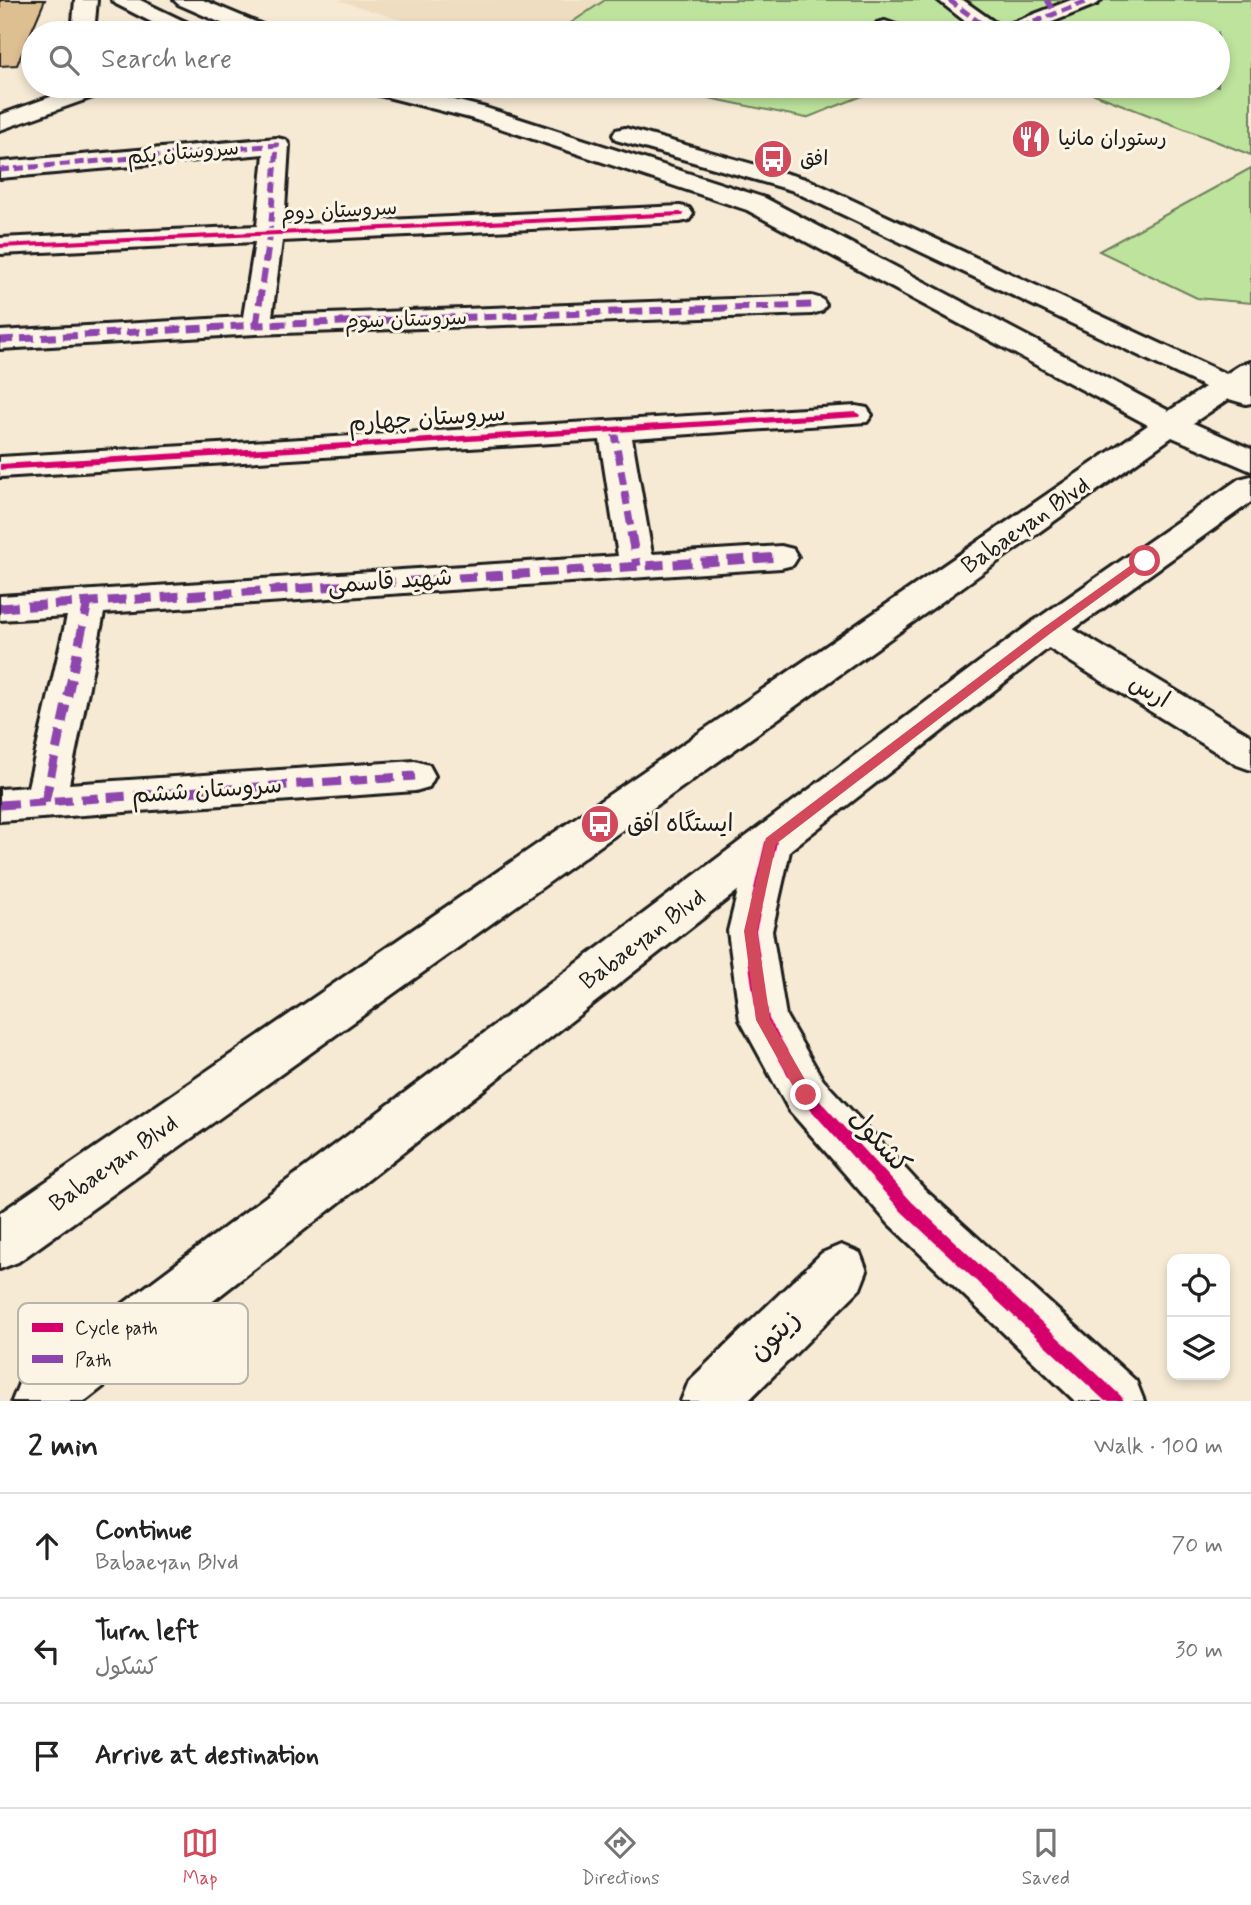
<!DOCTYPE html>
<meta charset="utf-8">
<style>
:root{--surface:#fff;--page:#f2f2f2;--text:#222;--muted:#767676;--line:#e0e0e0;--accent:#d1495b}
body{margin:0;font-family:Mynerve,"Playpen Sans Arabic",sans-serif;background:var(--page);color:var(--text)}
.controls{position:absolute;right:21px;bottom:21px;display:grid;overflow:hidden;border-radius:14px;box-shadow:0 4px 10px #0003}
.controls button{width:63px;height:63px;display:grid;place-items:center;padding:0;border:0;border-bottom:2px solid var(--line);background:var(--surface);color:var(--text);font:35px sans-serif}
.stop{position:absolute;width:21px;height:21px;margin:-16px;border:5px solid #d1495b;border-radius:50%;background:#fff}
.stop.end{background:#d1495b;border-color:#fff;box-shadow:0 2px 7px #0008}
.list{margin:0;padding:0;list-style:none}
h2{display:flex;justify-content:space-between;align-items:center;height:91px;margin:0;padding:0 28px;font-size:30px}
h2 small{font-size:23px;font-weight:400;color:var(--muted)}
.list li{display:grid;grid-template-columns:46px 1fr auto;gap:21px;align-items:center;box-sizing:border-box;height:105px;padding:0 28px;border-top:2px solid var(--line)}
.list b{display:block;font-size:26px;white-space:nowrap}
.list p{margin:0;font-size:23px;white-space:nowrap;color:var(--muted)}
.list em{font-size:23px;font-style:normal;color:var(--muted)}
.icon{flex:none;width:38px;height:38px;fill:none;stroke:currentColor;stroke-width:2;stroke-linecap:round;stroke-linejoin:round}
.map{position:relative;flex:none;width:1251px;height:1401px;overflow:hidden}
.search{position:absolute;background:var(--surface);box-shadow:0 4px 10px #0003;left:21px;right:21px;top:21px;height:77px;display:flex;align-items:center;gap:18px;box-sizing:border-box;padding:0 24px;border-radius:38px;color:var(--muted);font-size:26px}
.sheet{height:406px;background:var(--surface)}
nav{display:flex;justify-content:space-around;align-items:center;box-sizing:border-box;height:98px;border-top:2px solid var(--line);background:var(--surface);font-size:19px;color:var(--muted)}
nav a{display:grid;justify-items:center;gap:4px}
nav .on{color:var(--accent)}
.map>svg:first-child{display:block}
</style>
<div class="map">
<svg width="1251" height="1401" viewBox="0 0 1251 1401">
<rect width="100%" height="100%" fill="#f6ead4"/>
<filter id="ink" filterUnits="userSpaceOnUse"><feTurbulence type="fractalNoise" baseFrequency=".0143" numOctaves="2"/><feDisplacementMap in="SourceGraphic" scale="14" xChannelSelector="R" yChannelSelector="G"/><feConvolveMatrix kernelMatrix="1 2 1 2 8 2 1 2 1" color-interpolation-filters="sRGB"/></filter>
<g filter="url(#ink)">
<!-- built -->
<polygon fill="#eeddc0" points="338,0 603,0 555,33 442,33"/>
<!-- green -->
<g fill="#bee39d" stroke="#6d805c" stroke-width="2">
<polygon points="605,0 1251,0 1251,155 1074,86 1218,86 1218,33 556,33"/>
<polygon points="651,86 888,86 806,118"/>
<polygon points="1251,168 1251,303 1197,298 1099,251"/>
</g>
<!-- building -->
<polygon fill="#ddbf91" stroke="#1c1c1c" stroke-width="2" points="0,0 45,0 17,65 0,66"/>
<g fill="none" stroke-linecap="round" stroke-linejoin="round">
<!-- pedestrian casing -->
<g stroke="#1c1c1c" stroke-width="6">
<g id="pedestrian">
<polygon points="938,0 963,0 1001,27 1071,0 1101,0 1097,4 1025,33 980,33"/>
<polygon points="885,21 905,28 908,33 877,33 874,28 877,23"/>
</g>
</g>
<!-- minor casing -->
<g stroke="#1c1c1c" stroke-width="6">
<g id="minor">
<polygon points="75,0 97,0 94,33 72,33"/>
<polygon points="178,20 186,22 189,27 186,32 152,33 155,28"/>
<polygon points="81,86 114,86 110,91 0,130 0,115"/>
<polygon points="277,138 286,140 289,145 284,225 680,206 689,208 693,214 689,220 680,222 282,241 272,316 812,296 822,299 826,305 822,311 812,314 256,334 0,349 0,331 243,317 255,242 0,254 0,238 257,226 264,154 0,178 0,162"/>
<polygon points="856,406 867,408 872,415 867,422 632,438 652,554 781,546 793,549 798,557 793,565 781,568 104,613 69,784 415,761 429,765 435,776 429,787 415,791 0,821 0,789 28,787 67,616 0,620 0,596 618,556 600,440 0,477 0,457"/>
<polygon points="1047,617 1060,621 1251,736 1251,770 1237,765 1034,639 1029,630 1034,621"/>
<polygon points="771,826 786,830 792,842 772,931 786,1016 823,1080 925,1190 1136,1381 1144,1401 1075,1401 889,1224 789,1110 740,1020 728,931 750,842 756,830"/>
<polygon points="841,1245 860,1253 867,1271 860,1289 748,1401 681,1401 689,1381 822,1253"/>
</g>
</g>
<!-- secondary casing -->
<g stroke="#1c1c1c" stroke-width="6">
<g id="secondary">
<polygon points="112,0 140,0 198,28 201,33 173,33 116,4"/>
<polygon points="174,0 203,0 270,28 273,33 244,33 178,4"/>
<polygon points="361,86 399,86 486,108 765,198 1169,411 1205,387 791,190 616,140 613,135 616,130 625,128 809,180 1226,374 1240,365 1251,362 1251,403 1246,404 1229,399 1193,423 1251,449 1251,471 1172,437 18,1262 0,1269 0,1213 1148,425 747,210 470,118 364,91"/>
<polygon points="1251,476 1251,502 1060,639 85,1401 12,1401 20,1381 1034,621 1239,479"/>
</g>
</g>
<!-- pedestrian -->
<use href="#pedestrian" fill="#fcf5e5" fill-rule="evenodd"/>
<!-- minor -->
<use href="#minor" fill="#fcf5e5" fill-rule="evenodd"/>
<!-- secondary -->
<use href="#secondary" fill="#fcf5e5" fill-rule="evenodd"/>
<!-- quiet-far2 -->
<g stroke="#8e44ad" stroke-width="5" stroke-dasharray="10 5" stroke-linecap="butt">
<polyline points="949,0 994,33"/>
<polyline points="1047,0 1056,15"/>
<polyline points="885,28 897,33"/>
<polyline points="1006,33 1090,0"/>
<polyline points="0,170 277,145 270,235"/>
</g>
<!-- quiet-far1 -->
<g stroke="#8e44ad" stroke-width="7" stroke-dasharray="14 7" stroke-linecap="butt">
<polyline points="256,325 270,233"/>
<polyline points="0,340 256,325 812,305"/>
<polyline points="614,429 632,534"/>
</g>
<!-- quiet -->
<g stroke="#8e44ad" stroke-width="9" stroke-dasharray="18 9" stroke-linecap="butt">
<polyline points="631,532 637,566"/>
<polyline points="0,608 781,557"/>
<polyline points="45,802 88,602"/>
<polyline points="0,805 415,776"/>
</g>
<!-- cycleway casing -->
<g stroke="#fcf5e5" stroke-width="5">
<g id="cycleway">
<polygon points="680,212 684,214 683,216 0,248 0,244"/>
<polygon points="856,412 860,415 859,417 0,470 0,464"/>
<polygon points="771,838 775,839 777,842 756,931 769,1019 811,1091 912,1202 1121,1396 1124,1401 1105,1401 902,1212 801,1099 757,1020 744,931 765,842 767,839"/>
</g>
</g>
<!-- cycleway -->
<use href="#cycleway" fill="#d6006c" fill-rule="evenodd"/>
</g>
</g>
<!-- route -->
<polygon fill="#d1495b" points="1141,558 1150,561 1051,633 776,844 757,931 770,1019 814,1095 806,1102 801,1100 756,1020 744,931 766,838 1043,628"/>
<!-- icons -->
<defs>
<g id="restaurant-disc" transform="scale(2.0125)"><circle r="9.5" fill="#d1495b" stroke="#fcf5e5"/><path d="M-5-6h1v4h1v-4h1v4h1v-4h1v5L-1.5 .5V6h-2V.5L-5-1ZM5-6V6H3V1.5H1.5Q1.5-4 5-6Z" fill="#fff"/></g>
<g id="bus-disc" transform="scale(2.0125)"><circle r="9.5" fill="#d1495b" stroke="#fcf5e5"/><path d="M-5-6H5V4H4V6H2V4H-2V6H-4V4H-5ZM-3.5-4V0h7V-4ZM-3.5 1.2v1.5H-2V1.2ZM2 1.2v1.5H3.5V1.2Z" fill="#fff"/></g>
</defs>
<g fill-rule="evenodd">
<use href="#restaurant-disc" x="1031" y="139"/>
<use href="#bus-disc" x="773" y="159"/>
<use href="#bus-disc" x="600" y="824"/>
</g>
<g text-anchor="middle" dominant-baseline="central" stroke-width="6" stroke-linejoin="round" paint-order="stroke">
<!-- far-poi labels -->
<g font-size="21" fill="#1c1c1c" stroke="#fcf5e5" text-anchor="start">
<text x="1058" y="139">رستوران مانیا</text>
<text x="800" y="159">افق</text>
</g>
<!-- far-street labels -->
<g font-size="21" fill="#1c1c1c" stroke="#fcf5e5">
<text transform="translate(183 153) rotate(-5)">سروستان یکم</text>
<text transform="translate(339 211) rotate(-3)">سروستان دوم</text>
<text transform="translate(406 320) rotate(-2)">سروستان سوم</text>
</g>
<!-- street labels -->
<g font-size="24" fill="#1c1c1c" stroke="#fcf5e5">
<text transform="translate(427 419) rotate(-4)">سروستان چهارم</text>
<text transform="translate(1026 526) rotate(-35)">Babaeyan Blvd</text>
<text transform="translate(390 582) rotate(-4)">شهید قاسمی</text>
<text transform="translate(1149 692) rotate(31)">ارس</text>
<text transform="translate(207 791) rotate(-4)">سروستان ششم</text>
<text transform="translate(643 940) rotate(-37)">Babaeyan Blvd</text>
<text transform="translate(114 1164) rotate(-35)">Babaeyan Blvd</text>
</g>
<!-- poi labels -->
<g font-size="24" fill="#1c1c1c" stroke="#fcf5e5" text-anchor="start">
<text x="627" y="824">ایستگاه افق</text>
</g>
<!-- near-street labels -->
<g font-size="28" fill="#1c1c1c" stroke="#fcf5e5">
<text transform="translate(879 1142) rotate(48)">کشکول</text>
<text transform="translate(775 1336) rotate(-45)">زیتون</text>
</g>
</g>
<!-- legend -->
<rect x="18" y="1303" width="230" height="81" rx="10" fill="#fcf5e5" stroke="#b9b4a9" stroke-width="2"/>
<rect x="32" y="1323" width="31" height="9" fill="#d6006c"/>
<rect x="32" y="1355" width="31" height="8" fill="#8e44ad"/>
<g font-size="19" fill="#1c1c1c">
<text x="75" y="1334">Cycle path</text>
<text x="75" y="1366">Path</text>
</g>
</svg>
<div class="controls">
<button><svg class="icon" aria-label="locate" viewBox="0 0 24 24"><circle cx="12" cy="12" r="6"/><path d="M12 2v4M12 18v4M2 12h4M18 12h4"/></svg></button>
<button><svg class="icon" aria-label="layers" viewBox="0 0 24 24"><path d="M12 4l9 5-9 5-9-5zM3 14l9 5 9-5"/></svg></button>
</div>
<div class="stop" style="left:1145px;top:561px"></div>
<div class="stop end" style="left:806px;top:1095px"></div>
<div class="search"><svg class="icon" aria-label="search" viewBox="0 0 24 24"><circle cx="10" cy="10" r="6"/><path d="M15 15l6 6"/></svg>Search here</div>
</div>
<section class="sheet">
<h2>2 min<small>Walk · 100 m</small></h2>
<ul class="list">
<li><svg class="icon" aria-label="ahead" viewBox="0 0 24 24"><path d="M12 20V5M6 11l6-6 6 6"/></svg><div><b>Continue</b><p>Babaeyan Blvd</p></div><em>70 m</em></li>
<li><svg class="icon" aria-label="left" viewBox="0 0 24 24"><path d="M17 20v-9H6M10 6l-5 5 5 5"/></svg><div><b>Turn left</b><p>کشکول</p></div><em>30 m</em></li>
<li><svg class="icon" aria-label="arrive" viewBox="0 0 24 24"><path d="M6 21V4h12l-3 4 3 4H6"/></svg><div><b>Arrive at destination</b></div></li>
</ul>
</section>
<nav>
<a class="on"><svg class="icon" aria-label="map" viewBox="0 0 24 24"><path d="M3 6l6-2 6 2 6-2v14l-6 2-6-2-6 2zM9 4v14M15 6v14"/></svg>Map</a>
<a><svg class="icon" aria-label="directions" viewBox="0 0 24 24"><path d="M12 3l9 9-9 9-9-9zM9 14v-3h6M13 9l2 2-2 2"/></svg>Directions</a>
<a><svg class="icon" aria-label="saved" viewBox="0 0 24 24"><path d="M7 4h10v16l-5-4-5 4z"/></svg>Saved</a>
</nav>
